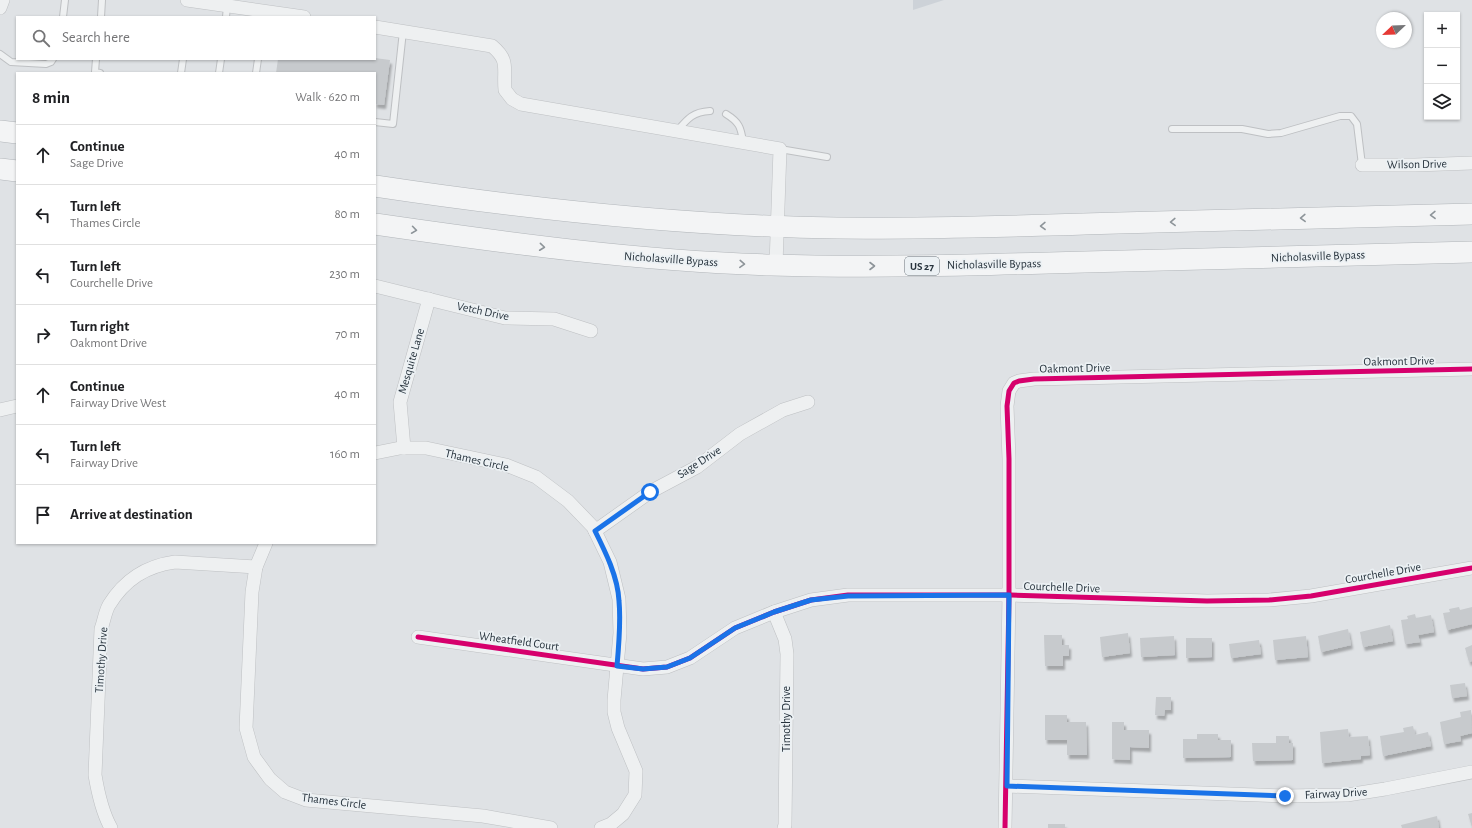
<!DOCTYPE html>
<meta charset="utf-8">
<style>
:root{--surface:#fff;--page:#f2f2f2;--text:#202124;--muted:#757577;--line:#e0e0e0}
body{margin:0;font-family:"Alegreya Sans",sans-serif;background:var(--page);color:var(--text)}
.controls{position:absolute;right:12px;top:12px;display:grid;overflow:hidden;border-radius:0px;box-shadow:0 1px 3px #0004}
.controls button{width:36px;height:36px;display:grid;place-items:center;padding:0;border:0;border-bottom:1px solid var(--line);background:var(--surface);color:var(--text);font:20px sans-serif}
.compass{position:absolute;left:1376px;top:12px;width:36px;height:36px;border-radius:50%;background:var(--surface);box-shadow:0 1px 3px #0004;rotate:247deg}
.stop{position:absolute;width:12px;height:12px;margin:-9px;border:3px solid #1a73e8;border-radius:50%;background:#fff}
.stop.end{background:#1a73e8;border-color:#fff;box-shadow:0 1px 4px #0008}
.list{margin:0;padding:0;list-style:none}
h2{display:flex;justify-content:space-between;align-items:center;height:52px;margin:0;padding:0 16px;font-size:17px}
h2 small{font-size:13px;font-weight:400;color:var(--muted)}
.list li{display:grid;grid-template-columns:26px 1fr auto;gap:12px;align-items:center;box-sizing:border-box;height:60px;padding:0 16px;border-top:1px solid var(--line)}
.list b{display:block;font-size:15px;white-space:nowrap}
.list p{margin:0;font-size:13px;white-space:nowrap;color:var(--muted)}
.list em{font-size:13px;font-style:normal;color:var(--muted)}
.icon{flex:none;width:22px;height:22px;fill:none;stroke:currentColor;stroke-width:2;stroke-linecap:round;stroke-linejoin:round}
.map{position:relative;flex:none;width:1472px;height:828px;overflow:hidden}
.search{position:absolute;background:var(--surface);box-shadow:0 1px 3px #0004;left:16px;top:16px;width:360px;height:44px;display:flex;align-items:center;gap:10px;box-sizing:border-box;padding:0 14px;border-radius:0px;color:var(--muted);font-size:15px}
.panel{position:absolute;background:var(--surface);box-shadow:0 1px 3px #0004;left:16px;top:72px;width:360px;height:472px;border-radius:0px}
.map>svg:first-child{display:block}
</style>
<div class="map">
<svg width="1472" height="828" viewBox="0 0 1472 828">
<defs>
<filter id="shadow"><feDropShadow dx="2" dy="4" stdDeviation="1" flood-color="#0004"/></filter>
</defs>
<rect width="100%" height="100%" fill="#dfe2e5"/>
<!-- built -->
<polygon fill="#cdd2d8" points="913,0 944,0 913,10"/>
<!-- building -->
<g fill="#c7cacd" filter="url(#shadow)">
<polygon points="375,58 390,60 384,105 375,104 375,73 276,73 278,59"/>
<polygon points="1459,607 1460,610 1472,607 1472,624 1447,630 1443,613 1450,612 1449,609"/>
<polygon points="1415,614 1416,618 1431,615 1434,632 1418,635 1420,642 1405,644 1401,620 1408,619 1407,616"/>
<polygon points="1390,625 1393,641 1363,647 1360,632"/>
<polygon points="1348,629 1351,645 1321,652 1318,636"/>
<polygon points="1128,633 1130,653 1102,657 1100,637"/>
<polygon points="1044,635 1062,635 1062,645 1069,645 1069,656 1063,656 1063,666 1045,666"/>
<polygon points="1174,636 1175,655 1141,657 1140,638"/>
<polygon points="1306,636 1308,657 1275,660 1273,640"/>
<polygon points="1186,638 1212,638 1212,657 1186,658"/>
<polygon points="1259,640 1261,654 1231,658 1229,644"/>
<polygon points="1472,645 1472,661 1469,662 1465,648"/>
<polygon points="1465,683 1467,696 1452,698 1450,685"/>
<polygon points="1156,697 1171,697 1171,710 1165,710 1164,716 1155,715"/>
<polygon points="1471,710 1472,733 1460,736 1461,741 1444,744 1440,722 1461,717 1460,712"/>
<polygon points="1045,715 1067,715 1067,722 1086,722 1087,755 1067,755 1067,740 1045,740"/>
<polygon points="1112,722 1124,722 1124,730 1149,730 1149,748 1130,747 1130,760 1112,759"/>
<polygon points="1413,726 1415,735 1428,732 1431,746 1383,756 1380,736 1404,732 1403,728"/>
<polygon points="1348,729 1349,737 1368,736 1370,755 1361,756 1361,759 1322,763 1320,732"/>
<polygon points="1197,734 1218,734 1218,740 1231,740 1231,757 1183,758 1183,739 1197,739"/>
<polygon points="1276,736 1289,736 1289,743 1293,743 1293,760 1253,761 1252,743 1276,743"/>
<polygon points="1472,813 1472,827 1468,814"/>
<polygon points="1437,816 1439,828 1402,828 1401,825"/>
<rect x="1048" y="824" width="17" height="4"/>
</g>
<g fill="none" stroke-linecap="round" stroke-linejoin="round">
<!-- service casing -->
<g stroke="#bec0c3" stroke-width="8">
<g id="service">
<polyline points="63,17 65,0"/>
<polyline points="101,17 102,0"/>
<polyline points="226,17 227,6"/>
<polyline points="0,54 11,62 46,64 51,62 53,59"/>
<polyline points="96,59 95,72 100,73"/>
<polyline points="181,73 183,59"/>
<polyline points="219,73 221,59"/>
<polyline points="256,73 258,59"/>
<path d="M 726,114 C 739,122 741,127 743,142"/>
<polyline points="375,122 393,124 403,31"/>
<polyline points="1172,129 1242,129 1268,134 1281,133 1340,116 1351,116 1357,124 1362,165"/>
<path d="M 677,131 C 688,118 693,112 710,111"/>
<polyline points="780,149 827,157"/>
</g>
</g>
<!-- minor casing -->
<g stroke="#bec0c3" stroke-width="14">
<g id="minor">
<polyline points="187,0 304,17"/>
<polyline points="0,8 3,0"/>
<path d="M 375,27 L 492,46 C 510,61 503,68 505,90 L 512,99 L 521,104 L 780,149 L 776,265"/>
<polyline points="1362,165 1415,165 1472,163"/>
<polyline points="375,286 505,318 554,319 591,331"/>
<polyline points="0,410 17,406"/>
<polyline points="404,448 400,402 429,299"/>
<polyline points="375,453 400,448 426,448 506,465 536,477 568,501 593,527 610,562 619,599 620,633 614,700 614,712 618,728 636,771 635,795 623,814 611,824 601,828"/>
<polyline points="595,531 650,492 697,467 740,434 783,410 808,402"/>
<polyline points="266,543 256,567 252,592 246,728 254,757 270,779 285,792 306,800 483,816 551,828"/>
<polyline points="774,612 785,639 787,654 785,825 784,828"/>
<polyline points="418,637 643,669 667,667 690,658 735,628 774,612 811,600 848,595 1011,595 1207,601 1269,600 1311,596 1472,568"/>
<polyline points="1007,786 1285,796 1347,795 1385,789 1472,772"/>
<path d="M 111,828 C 102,812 98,793 95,775 L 101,629 C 104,621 105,612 109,605 C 125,579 146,566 175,562 L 256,567"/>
<polyline points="1005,828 1009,595 1009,459 1007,406 1009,391 1014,383 1019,381 1034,379 1472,369"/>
</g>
</g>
<!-- trunk casing -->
<g stroke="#b1b5b9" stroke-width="22">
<g id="trunk">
<polyline points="0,131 17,133"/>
<polyline points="0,169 17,171"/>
<path d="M 375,186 C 528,209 682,226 837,228 C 931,229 1025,226 1119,223 C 1236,220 1354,217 1472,214"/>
<path d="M 375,224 C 506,243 638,261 771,265 C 875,268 980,265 1085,262 C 1214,259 1343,255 1472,252"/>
</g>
</g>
<!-- service -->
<use href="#service" stroke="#eef0f1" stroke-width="6"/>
<!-- minor -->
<use href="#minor" stroke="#eef0f1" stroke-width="13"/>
<!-- trunk -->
<use href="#trunk" stroke="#f3f4f5" stroke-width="21"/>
<!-- cycleway casing -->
<g stroke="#ecf1f4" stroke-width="8">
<g id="cycleway">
<polyline points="418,637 643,669 667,667 690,658 735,628 774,612 811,600 848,595 1011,595 1207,601 1269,600 1311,596 1472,568"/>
<polyline points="1005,828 1009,595 1009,459 1007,406 1009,391 1014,383 1019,381 1034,379 1472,369"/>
</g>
</g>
<!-- cycleway -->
<use href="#cycleway" stroke="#d6006c" stroke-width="5"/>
</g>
<!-- one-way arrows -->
<defs><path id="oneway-chevron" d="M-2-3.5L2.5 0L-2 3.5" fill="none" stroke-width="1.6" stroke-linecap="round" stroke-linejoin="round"/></defs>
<g stroke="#8d9499">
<use href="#oneway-chevron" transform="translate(1433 215) rotate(179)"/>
<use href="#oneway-chevron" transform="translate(1303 218) rotate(178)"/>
<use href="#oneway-chevron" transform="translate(1173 222) rotate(178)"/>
<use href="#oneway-chevron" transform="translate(1043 226) rotate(179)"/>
<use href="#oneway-chevron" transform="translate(414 230) rotate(8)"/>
<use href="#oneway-chevron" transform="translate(542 247) rotate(6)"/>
<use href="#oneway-chevron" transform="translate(742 264) rotate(3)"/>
<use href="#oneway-chevron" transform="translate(872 266)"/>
</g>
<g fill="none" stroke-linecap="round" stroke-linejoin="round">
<!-- route -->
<path stroke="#1a73e8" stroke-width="5" d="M 650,492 L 595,531 C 605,551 618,577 619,601 C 621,622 619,644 617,666 L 643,669 L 667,667 L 690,658 L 735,628 L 774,612 L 811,600 L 848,596 L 1009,595 L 1007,786 L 1285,796"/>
</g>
<g text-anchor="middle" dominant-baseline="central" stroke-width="3.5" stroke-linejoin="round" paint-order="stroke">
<!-- shield labels -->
<rect fill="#ecf1f4" stroke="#626c74" stroke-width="1" x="905" y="257" width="34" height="18" rx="3"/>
<g font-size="11" font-weight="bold" fill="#27333d">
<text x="922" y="266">US 27</text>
</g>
<!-- street labels -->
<g font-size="12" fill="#27333d" stroke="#ecf1f4">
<text transform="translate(1417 164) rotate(-1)">Wilson Drive</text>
<text transform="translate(1318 256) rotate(-2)">Nicholasville Bypass</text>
<text transform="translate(671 259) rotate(4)">Nicholasville Bypass</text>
<text transform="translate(994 264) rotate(-1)">Nicholasville Bypass</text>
<text transform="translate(483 311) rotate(12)">Vetch Drive</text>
<text transform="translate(411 361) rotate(-74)">Mesquite Lane</text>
<text transform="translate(1399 361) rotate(-1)">Oakmont Drive</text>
<text transform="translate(1075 368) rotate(-1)">Oakmont Drive</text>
<text transform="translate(477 460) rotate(13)">Thames Circle</text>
<text transform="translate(699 462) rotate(-33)">Sage Drive</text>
<text transform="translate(1383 573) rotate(-10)">Courchelle Drive</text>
<text transform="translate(1062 587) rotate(2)">Courchelle Drive</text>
<text transform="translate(519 641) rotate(8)">Wheatfield Court</text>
<text transform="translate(101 660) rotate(-86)">Timothy Drive</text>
<text transform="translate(786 719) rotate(-90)">Timothy Drive</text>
<text transform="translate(1336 793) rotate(-3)">Fairway Drive</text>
<text transform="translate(334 801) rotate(7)">Thames Circle</text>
</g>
</g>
</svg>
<div class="controls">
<button>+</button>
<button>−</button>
<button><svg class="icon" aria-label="layers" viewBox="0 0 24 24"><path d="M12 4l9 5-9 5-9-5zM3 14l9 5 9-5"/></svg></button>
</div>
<svg class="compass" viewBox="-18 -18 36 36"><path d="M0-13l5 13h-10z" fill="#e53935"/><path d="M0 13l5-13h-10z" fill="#757577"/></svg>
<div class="stop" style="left:650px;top:492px"></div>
<div class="stop end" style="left:1285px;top:796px"></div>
<div class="search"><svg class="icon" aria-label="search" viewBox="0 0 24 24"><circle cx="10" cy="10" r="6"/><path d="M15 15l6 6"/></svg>Search here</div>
<section class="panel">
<h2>8 min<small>Walk · 620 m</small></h2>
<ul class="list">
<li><svg class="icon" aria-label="ahead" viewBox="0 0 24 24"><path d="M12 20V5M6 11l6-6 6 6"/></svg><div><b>Continue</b><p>Sage Drive</p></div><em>40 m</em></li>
<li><svg class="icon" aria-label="left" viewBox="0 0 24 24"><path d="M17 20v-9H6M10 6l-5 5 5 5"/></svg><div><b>Turn left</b><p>Thames Circle</p></div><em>80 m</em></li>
<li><svg class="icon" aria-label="left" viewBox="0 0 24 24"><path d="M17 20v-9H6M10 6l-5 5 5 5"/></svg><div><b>Turn left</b><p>Courchelle Drive</p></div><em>230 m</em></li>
<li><svg class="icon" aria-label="right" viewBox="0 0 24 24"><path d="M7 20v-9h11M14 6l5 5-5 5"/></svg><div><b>Turn right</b><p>Oakmont Drive</p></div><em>70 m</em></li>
<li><svg class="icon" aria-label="ahead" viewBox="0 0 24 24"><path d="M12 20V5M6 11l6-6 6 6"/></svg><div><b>Continue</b><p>Fairway Drive West</p></div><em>40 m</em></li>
<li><svg class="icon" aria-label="left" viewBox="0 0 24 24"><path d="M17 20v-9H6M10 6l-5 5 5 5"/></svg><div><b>Turn left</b><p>Fairway Drive</p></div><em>160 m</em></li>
<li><svg class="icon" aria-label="arrive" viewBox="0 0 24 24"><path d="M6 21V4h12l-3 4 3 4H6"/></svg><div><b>Arrive at destination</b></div></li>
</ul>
</section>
</div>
